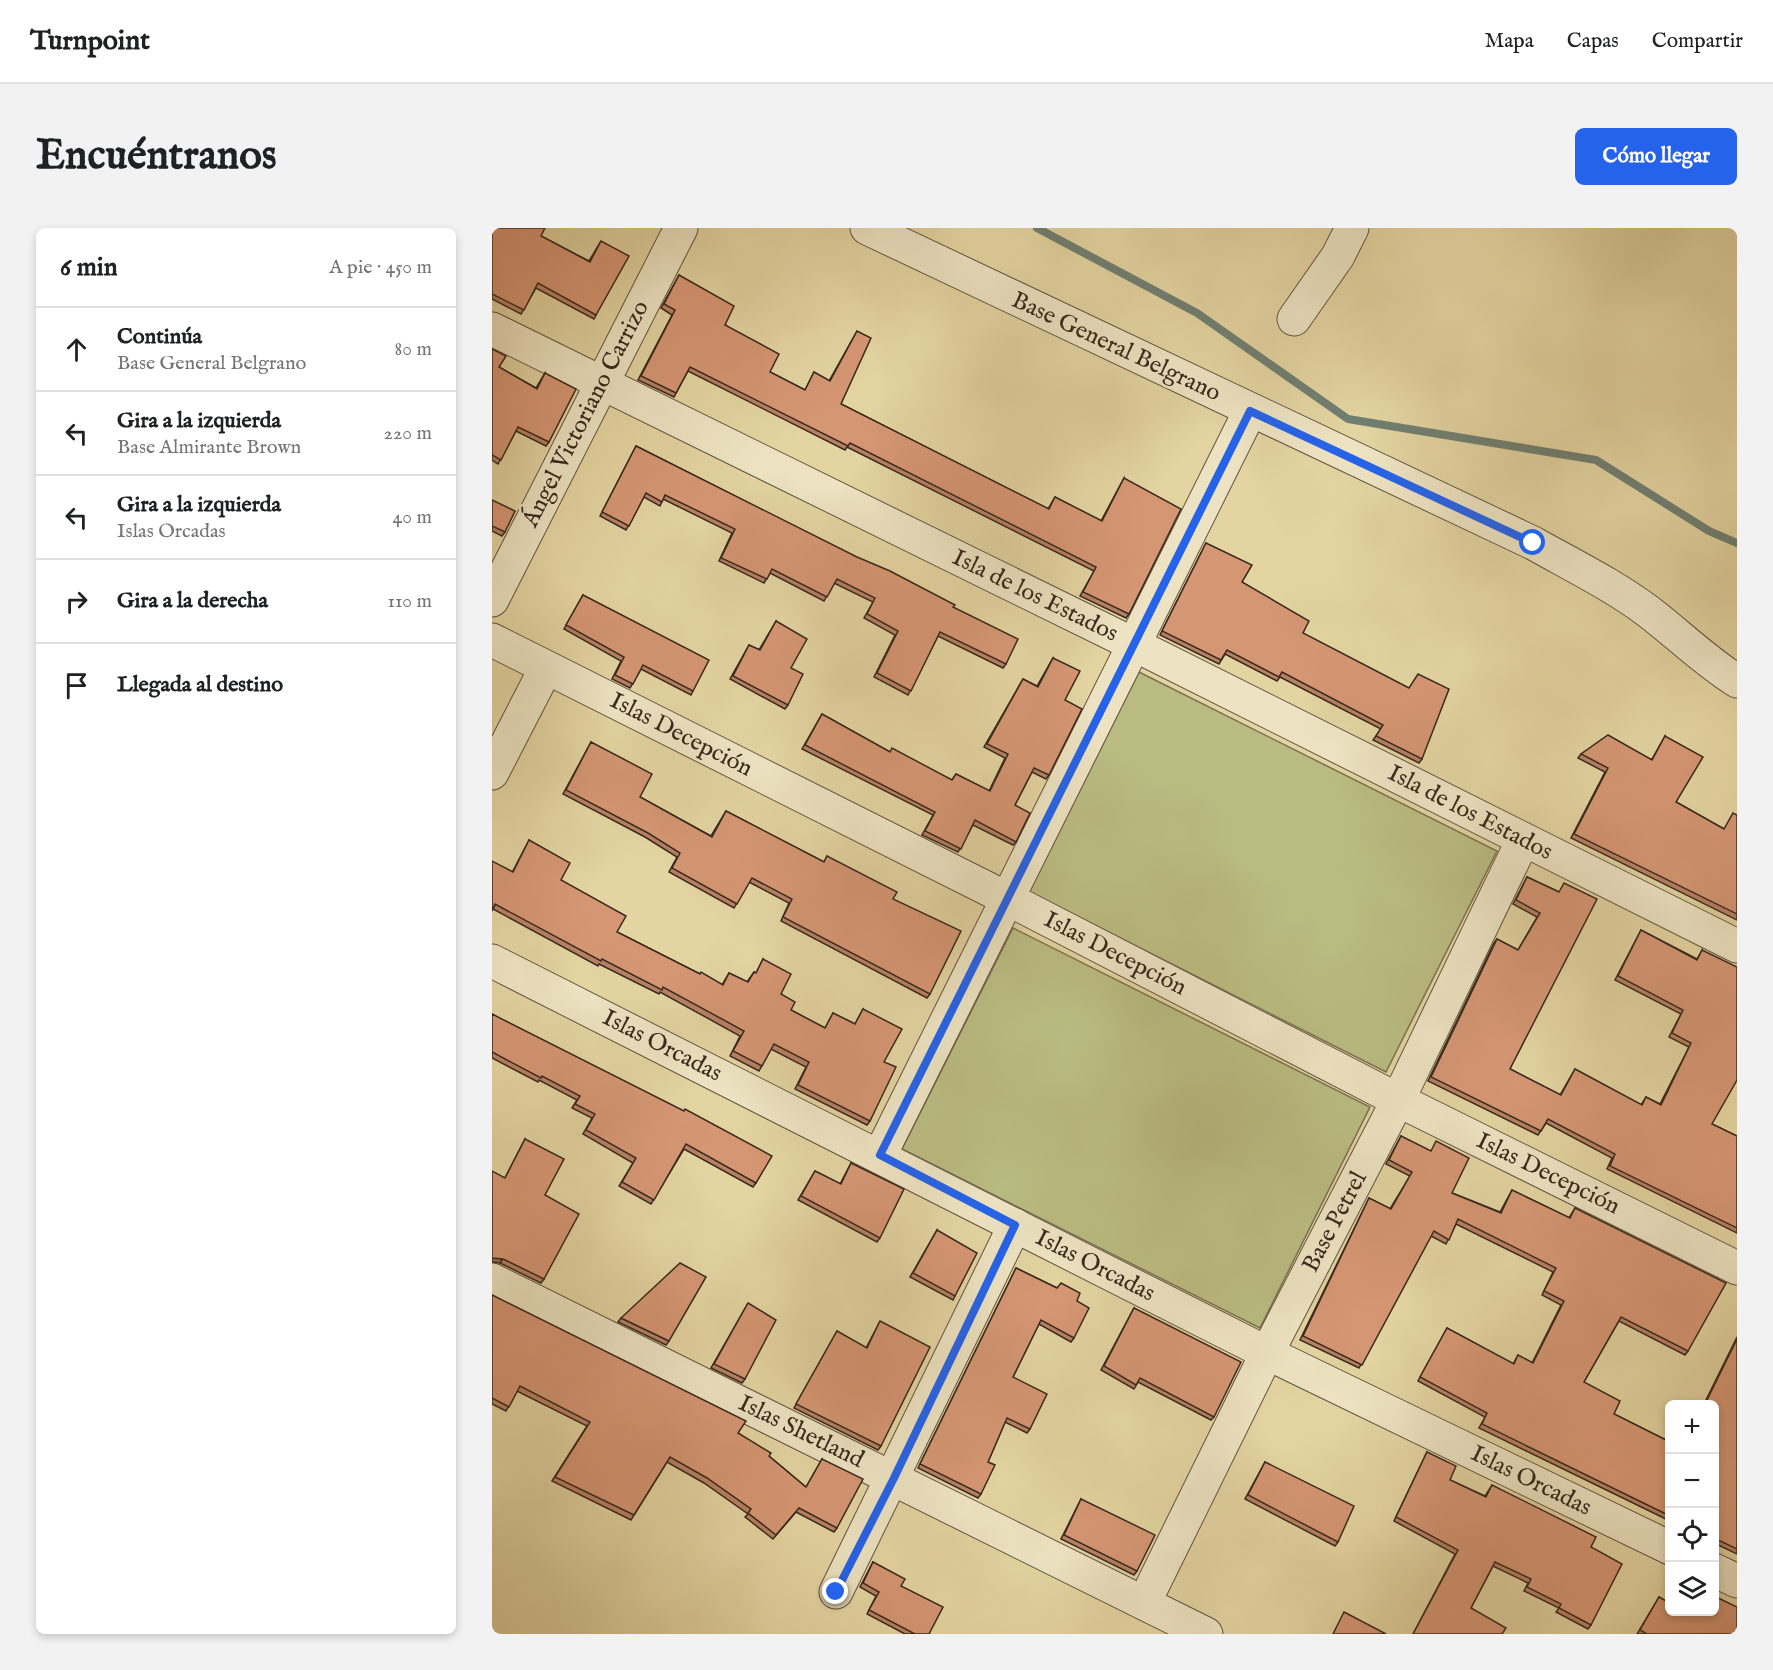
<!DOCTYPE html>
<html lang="es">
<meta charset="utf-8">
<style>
:root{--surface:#fff;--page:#f2f2f2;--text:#202124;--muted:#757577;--line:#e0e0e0;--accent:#2563eb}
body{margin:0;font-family:"IM FELL English",serif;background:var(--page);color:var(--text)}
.controls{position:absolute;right:18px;bottom:18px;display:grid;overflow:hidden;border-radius:9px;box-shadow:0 3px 9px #0003}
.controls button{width:54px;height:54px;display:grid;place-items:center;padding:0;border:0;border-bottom:2px solid var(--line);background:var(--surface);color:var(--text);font:30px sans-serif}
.stop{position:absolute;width:18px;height:18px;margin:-14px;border:4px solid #2563eb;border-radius:50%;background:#fff}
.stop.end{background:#2563eb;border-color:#fff;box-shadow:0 2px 6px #0008}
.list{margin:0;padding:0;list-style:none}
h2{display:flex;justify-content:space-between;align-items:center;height:78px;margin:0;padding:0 24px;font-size:26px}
h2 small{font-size:20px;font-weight:400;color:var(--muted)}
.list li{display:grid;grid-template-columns:39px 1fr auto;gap:18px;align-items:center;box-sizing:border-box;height:84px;padding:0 24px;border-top:2px solid var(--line)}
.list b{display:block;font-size:22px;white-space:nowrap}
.list p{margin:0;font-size:20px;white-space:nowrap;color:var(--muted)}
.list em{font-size:20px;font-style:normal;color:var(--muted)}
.icon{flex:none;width:33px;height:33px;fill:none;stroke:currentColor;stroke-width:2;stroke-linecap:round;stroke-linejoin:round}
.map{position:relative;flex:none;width:1245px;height:1406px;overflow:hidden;border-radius:9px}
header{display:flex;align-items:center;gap:36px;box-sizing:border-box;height:84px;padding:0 30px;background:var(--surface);border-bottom:2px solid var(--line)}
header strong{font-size:28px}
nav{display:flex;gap:33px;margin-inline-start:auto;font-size:21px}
.intro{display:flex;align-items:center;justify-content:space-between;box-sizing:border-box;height:144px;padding:0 36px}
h1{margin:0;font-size:42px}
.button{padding:15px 27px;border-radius:9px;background:var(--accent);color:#fff;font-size:21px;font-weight:700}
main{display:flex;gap:36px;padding:0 36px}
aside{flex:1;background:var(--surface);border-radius:9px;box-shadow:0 3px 9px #0003}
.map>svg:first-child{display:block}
</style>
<header>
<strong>Turnpoint</strong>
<nav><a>Mapa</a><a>Capas</a><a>Compartir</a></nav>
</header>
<div class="intro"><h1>Encuéntranos</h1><a class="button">Cómo llegar</a></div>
<main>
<aside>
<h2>6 min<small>A pie · 450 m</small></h2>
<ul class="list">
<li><svg class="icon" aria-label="ahead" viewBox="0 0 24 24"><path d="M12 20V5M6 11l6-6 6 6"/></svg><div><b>Continúa</b><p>Base General Belgrano</p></div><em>80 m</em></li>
<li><svg class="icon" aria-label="left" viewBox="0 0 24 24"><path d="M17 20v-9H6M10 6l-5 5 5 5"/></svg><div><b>Gira a la izquierda</b><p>Base Almirante Brown</p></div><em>220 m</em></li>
<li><svg class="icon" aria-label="left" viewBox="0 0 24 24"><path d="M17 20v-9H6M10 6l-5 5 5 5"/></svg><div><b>Gira a la izquierda</b><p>Islas Orcadas</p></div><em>40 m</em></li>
<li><svg class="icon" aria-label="right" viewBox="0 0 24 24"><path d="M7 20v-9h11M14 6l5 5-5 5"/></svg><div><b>Gira a la derecha</b></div><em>110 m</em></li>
<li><svg class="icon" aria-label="arrive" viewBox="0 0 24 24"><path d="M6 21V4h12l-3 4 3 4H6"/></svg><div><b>Llegada al destino</b></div></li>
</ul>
</aside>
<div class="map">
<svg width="1245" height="1406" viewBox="0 0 1245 1406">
<rect width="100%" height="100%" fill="#e3d4a1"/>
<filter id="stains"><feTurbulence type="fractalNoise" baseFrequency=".00333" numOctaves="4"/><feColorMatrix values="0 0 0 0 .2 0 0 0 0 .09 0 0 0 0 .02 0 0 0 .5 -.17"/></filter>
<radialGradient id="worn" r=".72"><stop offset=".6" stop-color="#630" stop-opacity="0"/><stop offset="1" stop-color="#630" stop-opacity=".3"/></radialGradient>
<!-- green -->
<g fill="#b9bb81" stroke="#797250" stroke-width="1.5">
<polygon points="647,444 1005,623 894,844 537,664"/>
<polygon points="521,700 878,879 768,1100 410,921"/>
</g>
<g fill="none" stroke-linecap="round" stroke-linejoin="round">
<!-- stream -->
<polyline stroke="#707f71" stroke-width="8" points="545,0 705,85 856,191 1104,232 1217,303 1245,315"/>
<!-- minor casing -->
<g stroke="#64543f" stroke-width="35">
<g id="minor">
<path d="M 375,0 L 1041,315 C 1080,337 1121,357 1157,384 C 1187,407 1213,433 1245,453"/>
<polyline points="802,91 846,28 860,0"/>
<polyline points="0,101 643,417 1245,718"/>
<polyline points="0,372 189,0"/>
<polyline points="0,412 514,670 906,872 1245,1040"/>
<polyline points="0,545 54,440"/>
<polyline points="0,733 775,1125 1178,1320"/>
<polyline points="388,927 758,183"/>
<polyline points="0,1052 714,1406"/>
<polyline points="1222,1342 1245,1353"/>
<polyline points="344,1364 523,997"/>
<polyline points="652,1375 775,1125 906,872 1031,612"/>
</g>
</g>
<!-- minor -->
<use href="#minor" stroke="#ede3c2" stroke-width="33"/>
</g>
<!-- wall -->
<g fill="#b78163" stroke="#39291e" stroke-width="1.5">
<polygon points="0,0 49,8 97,33 109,13 104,87 102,91 44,60 29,86 0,71"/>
<polygon points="187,47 278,144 313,162 322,144 337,153 365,103 349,176 556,281 563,269 609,293 632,250 637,386 634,390 588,368 602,343 355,219 353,222 196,143 182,169 146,152 180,87 169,80"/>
<polygon points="0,121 7,139 44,160 53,145 57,214 54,218 24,203 6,236 0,232"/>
<polygon points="144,218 461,379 514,436 511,440 446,408 416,467 382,449 403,407 372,390 381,374 342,355 332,373 278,345 272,355 227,333 240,305 171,271 168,278 152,269 134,302 108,288"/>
<polygon points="0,272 13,304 10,308 0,303"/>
<polygon points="714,315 750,354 811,405 930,531 927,535 881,512 889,501 788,449 785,453 733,426 727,436 668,407"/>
<polygon points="91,367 201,463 199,467 149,441 138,460 120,451 129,433 72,401"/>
<polygon points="284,393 299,440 296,477 293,481 238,451 257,417 267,422"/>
<polygon points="561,430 573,472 557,547 554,551 540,544 523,577 524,614 521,617 481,597 466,624 430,607 441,587 310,521 330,486 398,524 460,552 464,546 497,563 513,530 492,519 531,451 545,458"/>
<polygon points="1173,508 1184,574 1232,601 1245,587 1245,692 1079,610 1113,544 1086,530 1089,526 1160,531"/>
<polygon points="99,514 148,569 219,608 234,583 332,634 335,628 401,671 438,766 435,770 289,693 297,675 257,654 242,680 177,644 185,629 153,609 71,566"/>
<polygon points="37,612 69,652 125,704 208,746 230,757 237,745 255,754 262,744 264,745 271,731 289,766 299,782 333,800 341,785 363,796 371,781 392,834 378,893 375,897 303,861 314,839 279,821 267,843 238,828 248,808 168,764 167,766 107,736 106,738 1,681"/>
<polygon points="1035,649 1067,664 1018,841 1068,867 1083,841 1149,877 1154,869 1168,876 1197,819 1177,809 1189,786 1123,752 1149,702 1205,731 1210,722 1220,896 1245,908 1245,1005 1115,941 1120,930 1054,895 1046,907 936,853 1002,715 1005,711 1026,722 1045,689 1021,676"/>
<polygon points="0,786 264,955 261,959 192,921 159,976 127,958 141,935 91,906 100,890 80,880 85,872 47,852 46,854 0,830"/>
<polygon points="909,908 960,965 1008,984 1020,962 1077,990 1083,980 1196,1123 1193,1127 1127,1093 1092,1154 1122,1186 1178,1214 1178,1293 987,1200 993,1189 926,1153 955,1100 1021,1136 1026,1127 1040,1135 1069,1077 1050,1067 1061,1044 964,996 954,1016 939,1008 867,1140 808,1112 875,974 877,970 898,981 918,948 894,936"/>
<polygon points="33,911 53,967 52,1051 49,1055 8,1035 13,950"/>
<polygon points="359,935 388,1010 385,1014 306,972 323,943 348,956"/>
<polygon points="445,1002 463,1068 461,1072 418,1049"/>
<polygon points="524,1040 565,1060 585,1073 582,1110 579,1114 547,1096 521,1149 538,1201 535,1205 513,1194 496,1234 489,1266 486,1270 426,1240"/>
<polygon points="0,1067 246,1205 277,1228 314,1259 330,1231 345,1300 342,1304 304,1284 281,1311 253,1289 256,1286 212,1255 175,1234 139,1292 60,1253 95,1198 25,1163 14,1183 0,1176"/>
<polygon points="256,1075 253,1151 250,1155 219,1140"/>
<polygon points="642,1080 722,1189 719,1192 646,1154 642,1161 609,1142"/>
<polygon points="129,1090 177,1113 174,1117 126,1094"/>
<polygon points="388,1093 389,1218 386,1222 302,1180 345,1103 374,1120"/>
<polygon points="1245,1109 1245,1326 1222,1315 1222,1176 1212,1176"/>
<polygon points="935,1224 958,1252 993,1268 1000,1257 1099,1319 1099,1397 1096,1401 1064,1384 1067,1380 1032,1363 1036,1355 1001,1338 979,1380 1010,1406 921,1406 963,1326 902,1293"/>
<polygon points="773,1234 846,1314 843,1318 753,1271"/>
<polygon points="589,1271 645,1343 642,1347 569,1311"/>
<polygon points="381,1334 409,1358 437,1406 413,1406 375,1386 384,1368 368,1359"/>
<polygon points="1167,1369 1193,1385 1194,1383 1222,1383 1245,1406 1145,1406"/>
</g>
<!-- shaded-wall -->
<polygon fill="#956950" stroke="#39291e" stroke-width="1.5" points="1,1029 11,1031 8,1035 0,1034 0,1030"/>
<!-- building -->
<g fill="#d59673" stroke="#39291e" stroke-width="1.5">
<polygon points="0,0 53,0 49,8 98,34 109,13 137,28 104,87 46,55 32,82 0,66"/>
<polygon points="187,47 242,78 233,97 287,126 278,144 313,162 322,144 338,153 365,103 379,110 349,176 557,281 563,269 610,293 632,250 689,281 637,386 591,364 604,339 358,215 356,218 198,139 184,165 149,148 183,82 172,76"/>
<polygon points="0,121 14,128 7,139 45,161 53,145 84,161 57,214 26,199 9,232 0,227"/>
<polygon points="144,218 365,329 398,343 463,377 461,379 526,411 514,436 448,404 419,463 385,445 406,403 375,386 383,370 345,351 335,369 280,341 275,351 229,330 243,301 173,267 170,274 154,265 137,298 110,284"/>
<polygon points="0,272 23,283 13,304 0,298"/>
<polygon points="714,315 760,337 750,354 817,393 811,405 917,460 926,446 957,461 930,531 884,508 891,497 790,444 787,449 735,422 729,432 670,403"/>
<polygon points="91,367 217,432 201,463 151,437 141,456 123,447 132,429 74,397"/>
<polygon points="284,393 315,411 299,440 311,446 296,477 241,448 257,417 268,422"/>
<polygon points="561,430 588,443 573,472 590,481 557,547 542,540 523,577 538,585 524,614 483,592 469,621 433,603 443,584 313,517 330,486 398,524 400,520 460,552 464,546 498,563 516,526 495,516 531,451 546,459"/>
<polygon points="1116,507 1160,532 1173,508 1211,529 1184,574 1232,601 1241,585 1245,587 1245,686 1082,606 1116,540 1089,526"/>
<polygon points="99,514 160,546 148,569 220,609 234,583 332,634 335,628 405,664 401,671 469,703 438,766 291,689 300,671 260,650 245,676 180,640 188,625 156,605 74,562"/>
<polygon points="37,612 78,635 69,652 134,688 125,704 208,746 209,744 231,757 237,745 256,754 262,744 264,745 271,731 299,746 289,766 303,774 299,782 333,800 341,785 363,796 371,781 410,801 392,834 404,839 378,893 306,857 317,834 282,816 270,838 241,823 252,803 171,759 170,762 110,731 109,733 3,676 0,683 0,633 21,644"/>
<polygon points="1035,649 1067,664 1072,655 1105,671 1018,841 1069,867 1083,841 1150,877 1154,869 1169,877 1199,815 1180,805 1191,782 1126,748 1149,702 1205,732 1210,722 1245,739 1245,852 1220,896 1245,908 1245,1000 1118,938 1123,926 1056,891 1049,903 939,849 1005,711 1026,722 1048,685 1024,672"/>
<polygon points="0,786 192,883 193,881 280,928 264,955 194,916 162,972 130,954 144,930 94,902 103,886 83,876 88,868 50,848 49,850 0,824"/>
<polygon points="909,908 939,923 944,913 977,930 960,965 1009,985 1020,962 1078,990 1083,980 1234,1055 1196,1123 1129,1089 1092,1154 1128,1173 1122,1186 1178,1214 1178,1288 990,1196 995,1185 928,1149 955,1100 1022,1136 1026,1127 1041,1135 1072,1073 1052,1063 1064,1040 966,991 957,1012 942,1003 870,1137 811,1108 877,970 899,981 920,944 897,932"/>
<polygon points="33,911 72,931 53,967 87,986 52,1051 11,1031 0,1030 0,943 13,950"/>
<polygon points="359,935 412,961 388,1010 309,968 323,943 349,956"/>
<polygon points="445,1002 485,1025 463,1068 421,1045"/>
<polygon points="188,1035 214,1049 177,1113 129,1090"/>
<polygon points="524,1040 565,1060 569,1055 588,1065 585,1073 597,1080 582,1110 549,1092 521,1149 555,1166 538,1201 515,1190 496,1234 503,1237 489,1266 428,1236"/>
<polygon points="0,1067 254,1193 246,1205 279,1225 277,1228 314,1259 330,1231 371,1251 345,1300 307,1280 284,1307 256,1285 259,1281 215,1250 178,1229 142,1287 63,1249 98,1194 28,1158 17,1179 0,1170"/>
<polygon points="256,1075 284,1092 253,1151 222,1136"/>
<polygon points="642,1080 749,1134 722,1189 648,1150 644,1157 612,1138"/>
<polygon points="388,1093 438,1119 389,1218 304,1176 345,1103 375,1120"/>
<polygon points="1245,1111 1245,1321 1222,1310 1222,1176 1213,1176"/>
<polygon points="935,1224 964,1238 958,1252 994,1269 1000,1257 1104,1309 1099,1319 1130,1336 1099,1397 1067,1380 1069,1376 1035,1359 1039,1351 1003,1334 979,1380 1014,1400 1010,1406 921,1406 966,1322 904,1289"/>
<polygon points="773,1234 862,1278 846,1314 756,1267"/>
<polygon points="589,1271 663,1307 645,1343 572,1307"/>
<polygon points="381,1334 413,1351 409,1358 451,1379 437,1406 423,1406 377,1382 387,1364 371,1355"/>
<polygon points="1222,1368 1245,1379 1245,1406 1155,1406 1148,1402 1167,1369 1178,1375 1178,1383 1191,1383 1194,1385 1195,1383 1222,1383"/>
<polygon points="852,1384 894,1406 841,1406"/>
</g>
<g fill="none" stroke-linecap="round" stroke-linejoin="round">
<!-- route -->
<polyline stroke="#2563eb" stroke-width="8" points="344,1364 402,1250 523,997 388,927 758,183 1041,315"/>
</g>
<g text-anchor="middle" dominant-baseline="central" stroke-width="5" stroke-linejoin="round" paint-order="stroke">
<!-- street labels -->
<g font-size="24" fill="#39291e" stroke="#ede3c2">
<text transform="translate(624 119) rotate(25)">Base General Belgrano</text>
<text transform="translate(94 186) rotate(-63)">Ángel Victoriano Carrizo</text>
<text transform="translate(543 368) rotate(26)">Isla de los Estados</text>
<text transform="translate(189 507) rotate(27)">Islas Decepción</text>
<text transform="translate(978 585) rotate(27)">Isla de los Estados</text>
<text transform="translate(623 726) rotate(27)">Islas Decepción</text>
<text transform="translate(170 818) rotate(27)">Islas Orcadas</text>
<text transform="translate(1056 946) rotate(26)">Islas Decepción</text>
<text transform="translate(843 994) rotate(-62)">Base Petrel</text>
<text transform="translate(603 1038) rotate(27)">Islas Orcadas</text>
<text transform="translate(309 1204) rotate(26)">Islas Shetland</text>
<text transform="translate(1039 1253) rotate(26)">Islas Orcadas</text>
</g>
</g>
<rect width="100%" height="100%" filter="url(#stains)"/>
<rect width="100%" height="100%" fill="url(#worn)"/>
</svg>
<div class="controls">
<button>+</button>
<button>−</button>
<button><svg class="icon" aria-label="locate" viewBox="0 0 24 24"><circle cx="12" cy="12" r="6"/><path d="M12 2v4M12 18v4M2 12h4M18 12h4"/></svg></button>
<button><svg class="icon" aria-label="layers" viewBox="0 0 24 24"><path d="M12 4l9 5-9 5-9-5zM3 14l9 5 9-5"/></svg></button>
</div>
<div class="stop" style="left:1041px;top:315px"></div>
<div class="stop end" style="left:344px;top:1364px"></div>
</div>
</main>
